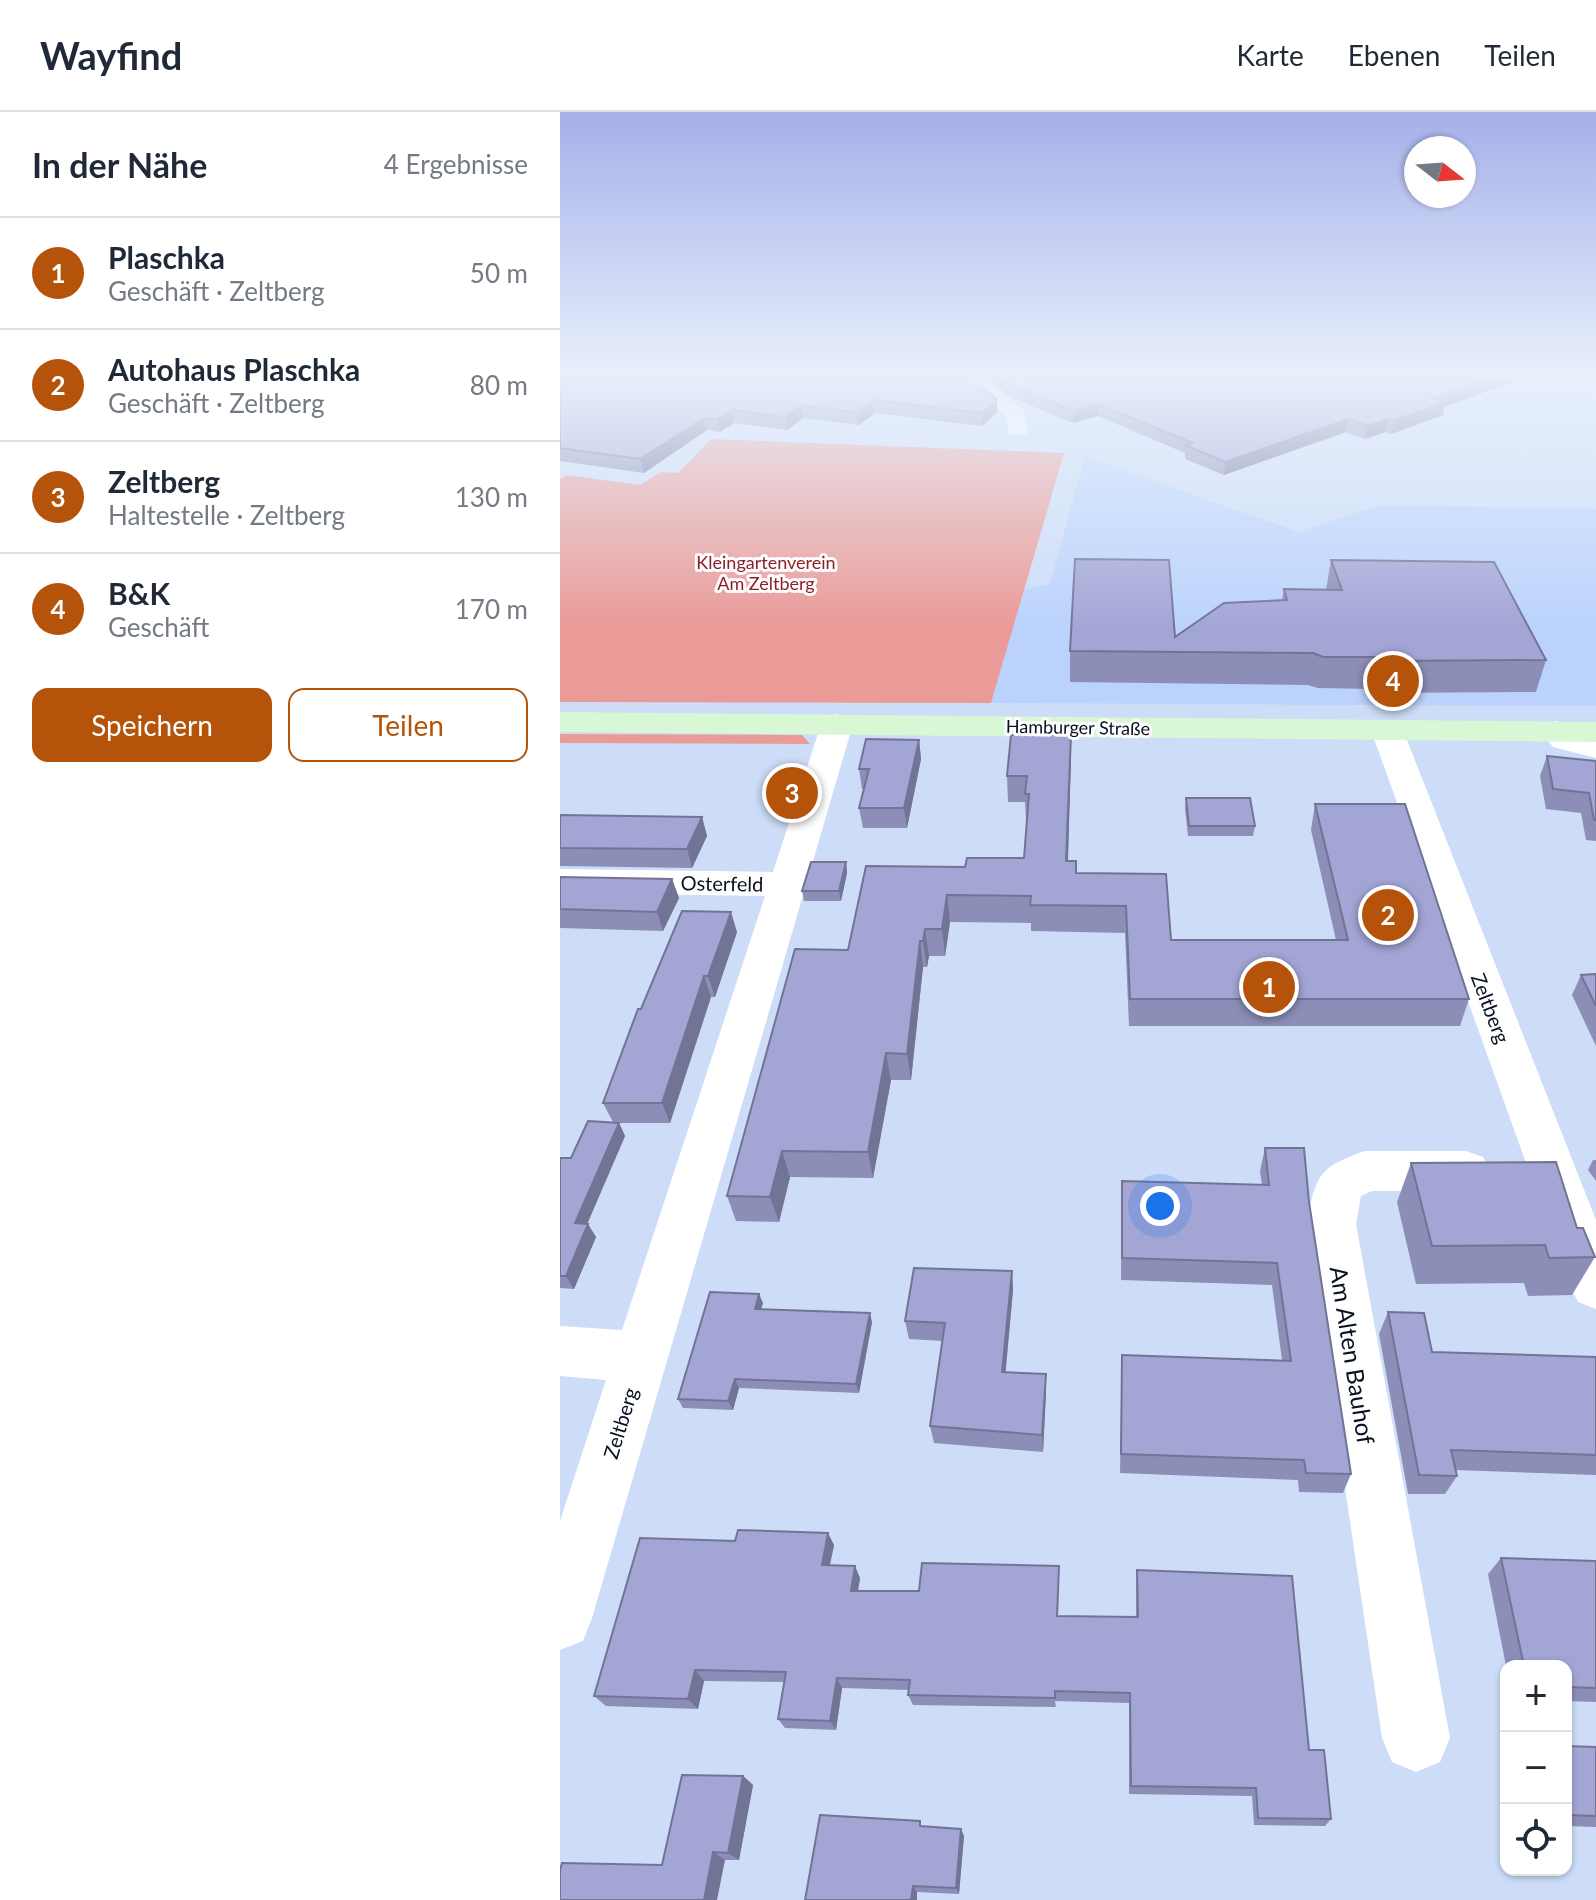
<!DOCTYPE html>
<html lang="de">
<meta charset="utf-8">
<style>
:root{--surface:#fff;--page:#f2f2f3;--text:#1f2937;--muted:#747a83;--line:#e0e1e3;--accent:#b45309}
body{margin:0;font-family:Lato,sans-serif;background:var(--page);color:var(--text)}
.controls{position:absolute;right:24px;bottom:24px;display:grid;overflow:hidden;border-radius:16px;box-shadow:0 2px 6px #0004}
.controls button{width:72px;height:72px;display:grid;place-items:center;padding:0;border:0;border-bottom:2px solid var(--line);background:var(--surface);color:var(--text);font:40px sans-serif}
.compass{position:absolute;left:844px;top:24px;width:72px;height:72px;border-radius:50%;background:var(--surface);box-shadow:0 2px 6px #0004;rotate:107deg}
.you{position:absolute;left:600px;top:1094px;width:28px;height:28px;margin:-20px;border:6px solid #fff;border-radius:50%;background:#1a73e8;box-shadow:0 0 0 12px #1a73e833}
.badge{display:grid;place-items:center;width:52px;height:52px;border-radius:50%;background:var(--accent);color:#fff;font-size:26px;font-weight:700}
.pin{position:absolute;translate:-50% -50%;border:4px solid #fff;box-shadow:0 2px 8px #0006}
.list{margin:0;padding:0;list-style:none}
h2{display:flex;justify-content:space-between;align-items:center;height:104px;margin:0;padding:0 32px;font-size:34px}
h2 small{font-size:26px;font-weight:400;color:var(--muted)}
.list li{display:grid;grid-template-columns:52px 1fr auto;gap:24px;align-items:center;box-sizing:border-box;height:112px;padding:0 32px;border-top:2px solid var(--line)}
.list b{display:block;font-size:30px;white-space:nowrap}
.list p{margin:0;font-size:26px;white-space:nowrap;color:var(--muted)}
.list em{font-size:26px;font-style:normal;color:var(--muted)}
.actions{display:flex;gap:16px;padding:24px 32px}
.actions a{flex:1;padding:18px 0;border:2px solid var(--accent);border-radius:16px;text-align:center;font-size:28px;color:var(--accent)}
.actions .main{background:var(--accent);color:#fff}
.icon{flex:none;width:44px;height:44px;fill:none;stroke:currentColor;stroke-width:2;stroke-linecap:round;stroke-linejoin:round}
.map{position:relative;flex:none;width:1036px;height:1788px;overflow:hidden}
header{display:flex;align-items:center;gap:48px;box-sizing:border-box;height:112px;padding:0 40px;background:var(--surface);border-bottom:2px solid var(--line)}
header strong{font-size:38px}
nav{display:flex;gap:44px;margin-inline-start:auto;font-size:28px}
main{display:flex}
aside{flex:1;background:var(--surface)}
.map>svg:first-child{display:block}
</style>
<header>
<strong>Wayfind</strong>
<nav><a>Karte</a><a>Ebenen</a><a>Teilen</a></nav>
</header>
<main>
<aside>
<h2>In der Nähe<small>4 Ergebnisse</small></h2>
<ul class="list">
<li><span class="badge">1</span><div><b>Plaschka</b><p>Geschäft · Zeltberg</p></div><em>50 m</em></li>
<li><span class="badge">2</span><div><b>Autohaus Plaschka</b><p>Geschäft · Zeltberg</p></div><em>80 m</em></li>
<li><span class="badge">3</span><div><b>Zeltberg</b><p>Haltestelle · Zeltberg</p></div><em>130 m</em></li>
<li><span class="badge">4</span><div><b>B&amp;K</b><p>Geschäft</p></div><em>170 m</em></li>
</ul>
<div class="actions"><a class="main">Speichern</a><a>Teilen</a></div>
</aside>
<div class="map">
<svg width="1036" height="1788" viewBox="0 0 1036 1788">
<rect width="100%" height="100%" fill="#cdddf8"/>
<!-- built -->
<polygon fill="#bbd3fc" points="525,344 738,420 820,393 1036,397 1036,594 431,591 464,478 490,472"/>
<!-- green -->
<g fill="#ea9b97">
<polygon points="151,327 504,341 431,591 0,590 0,367 7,363 80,373 101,360 118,361"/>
<polygon points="0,622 242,623 250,632 0,631"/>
</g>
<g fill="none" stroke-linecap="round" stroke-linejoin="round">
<!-- street -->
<g fill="#fff" fill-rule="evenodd">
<polygon points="401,265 423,265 464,299 468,318 465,323 449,323 447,305"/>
<polygon points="277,602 288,605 293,612 32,1506 23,1529 0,1538 0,1409 46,1268 0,1264 0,1214 62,1218 205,784 0,781 0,757 213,760 261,612 266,605"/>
<polygon points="827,608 838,611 843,618 1036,1108 1036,1197 1018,1190 1010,1174 811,618 816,611"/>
<polygon points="996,609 1007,612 1015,621 1036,626 1036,646 993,635 980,619 985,612"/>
<path d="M 805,1039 L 906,1039 L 923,1045 L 930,1059 L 923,1073 L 906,1079 L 812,1079 L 801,1084 L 796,1112 L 890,1626 L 880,1650 L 856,1660 L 832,1650 L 822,1626 L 746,1112 C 757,1064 756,1056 805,1039 Z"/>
</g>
<!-- secondary -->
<polygon fill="#d7f7d5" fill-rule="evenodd" points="0,600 1036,610 1036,630 0,620"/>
</g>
<!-- wall -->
<g fill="#8c8eb7">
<polygon points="0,265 410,265 437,300 422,314 315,301 299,313 243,306 227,318 174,311 160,320 147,318 84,361 0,349"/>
<polygon points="426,265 957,265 956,269 884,295 883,303 831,322 825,320 805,327 786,320 664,363 625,347 625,341 538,304 513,311 453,286"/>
<polygon points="771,448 986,548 976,580 816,581 809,577 758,576 748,573 510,570 510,539 615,525 722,488 724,477 766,478"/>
<polygon points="511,623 508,749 516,761 606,762 611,828 776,828 751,718 755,692 909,887 900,914 569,914 565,821 471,819 471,811 390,810 385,844 369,844 367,855 363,855 351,968 331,968 313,1066 230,1065 219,1110 176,1109 167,1084 288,838 405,755 464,746 467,708 466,708 465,690 448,690 447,664"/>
<polygon points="359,628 361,647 347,716 303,716 299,696 304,677 302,677 299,657"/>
<polygon points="987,644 1036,649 1036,729 1026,728 1021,701 986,697 980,664"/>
<polygon points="626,686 695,714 693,724 628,724 625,696"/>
<polygon points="0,703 142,705 147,724 132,756 0,754"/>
<polygon points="286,750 287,761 281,789 244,789 242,779"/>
<polygon points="0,765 112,767 119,786 103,819 0,816"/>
<polygon points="177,820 155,885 151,885 110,1011 59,1011 65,1024 27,1112 36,1125 14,1177 0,1176 0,1046 11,1046 53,1010 43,991 81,897"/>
<polygon points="1036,862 1036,934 1012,883 1021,863"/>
<polygon points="705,1036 749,1090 791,1362 783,1381 739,1380 738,1368 560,1361 562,1243 722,1248 712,1173 561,1168 562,1069 702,1073 700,1059"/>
<polygon points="1033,1048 1036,1048 1036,1069 1028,1058"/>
<polygon points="851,1051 1017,1116 1035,1145 1012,1183 968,1184 964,1171 856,1172 837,1090"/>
<polygon points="452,1159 453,1178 445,1261 486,1262 486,1280 483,1340 374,1331 370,1314 383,1229 349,1227 345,1209"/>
<polygon points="203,1191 201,1197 312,1210 299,1281 179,1276 173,1298 123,1296 118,1287"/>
<polygon points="828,1200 872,1240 1036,1245 1036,1363 895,1358 897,1364 885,1382 848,1382 819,1222"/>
<polygon points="274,1433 270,1453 300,1466 298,1479 359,1479 499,1454 498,1504 576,1505 576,1470 577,1458 749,1638 771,1707 765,1714 694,1713 692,1684 569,1682 569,1591 495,1589 496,1595 353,1593 348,1583 349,1578 282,1576 276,1618 225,1616 218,1607 224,1570 144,1569 138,1597 46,1594 34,1584"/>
<polygon points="941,1446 1036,1449 1036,1590 1006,1589 1006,1554 946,1554 928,1462"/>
<polygon points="1006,1634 1036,1635 1036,1715 1006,1714"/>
<polygon points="183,1664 193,1673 179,1748 165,1748 102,1753"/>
<polygon points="364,1714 404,1724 399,1782 357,1780 245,1788"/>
</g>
<!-- shaded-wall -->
<g fill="#727495">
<polygon points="936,265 957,265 956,269 884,295 883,303 831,322 833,309 874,287"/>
<polygon points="313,288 315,301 299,313 297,300"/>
<polygon points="437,288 437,300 422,314 422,301"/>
<polygon points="538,292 538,304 513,311 513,299"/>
<polygon points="241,294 243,306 227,318 225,305"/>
<polygon points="172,298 174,311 160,320 158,307"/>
<polygon points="144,306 147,318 84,361 80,347"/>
<polygon points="788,307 786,320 664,363 665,350"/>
<polygon points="828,307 825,320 805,327 808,314"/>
<polygon points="511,623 511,649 507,776 506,749"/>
<polygon points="359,628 361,647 347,716 344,696"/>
<polygon points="142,705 147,724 132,756 127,737"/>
<polygon points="286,750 287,761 281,789 279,779"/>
<polygon points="112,767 119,786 103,819 97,800"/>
<polygon points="387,783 390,810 385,844 382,817"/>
<polygon points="171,800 177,820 155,885 148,864"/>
<polygon points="365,817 369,844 367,855 363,829"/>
<polygon points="360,829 363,855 351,968 347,942"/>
<polygon points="144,864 151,885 110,1011 102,991"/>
<polygon points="326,941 331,968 313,1066 308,1040"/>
<polygon points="59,1011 65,1024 22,1124 15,1111"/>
<polygon points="222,1039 230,1065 219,1110 210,1085"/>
<polygon points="28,1112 36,1125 14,1177 6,1164"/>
<polygon points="452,1159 453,1178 444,1278 442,1260"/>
<polygon points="199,1182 203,1191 198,1206 195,1197"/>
<polygon points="310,1201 312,1210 299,1281 296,1272"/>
<polygon points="486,1262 486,1280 483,1340 482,1323"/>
<polygon points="175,1267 179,1276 173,1298 168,1289"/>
<polygon points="268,1421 274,1433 267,1465 262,1453"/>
<polygon points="295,1454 300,1466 296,1490 291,1479"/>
<polygon points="135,1558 144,1569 138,1597 128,1587"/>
<polygon points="277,1566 282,1576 276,1618 270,1609"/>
<polygon points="183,1664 193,1673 179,1748 168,1741"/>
<polygon points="401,1717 404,1724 399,1782 396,1776"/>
<polygon points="153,1740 165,1748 157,1788 144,1788"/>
<polygon points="353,1774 357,1780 357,1788 351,1788"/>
</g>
<!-- building -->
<g fill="#a3a5d5" stroke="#727495" stroke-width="2">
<polygon points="0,265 410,265 437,288 422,301 313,288 297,300 241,294 225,305 172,298 158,307 144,306 80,347 0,336"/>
<polygon points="441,265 936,265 874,287 885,290 833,309 828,307 808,314 788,307 665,350 625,333 633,331 538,292 513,299 453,274"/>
<polygon points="515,447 609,448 615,525 664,491 727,488 724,477 782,478 771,448 934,450 986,548 822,549 816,545 763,545 753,541 510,539"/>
<polygon points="451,623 511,623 506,749 516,749 516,761 606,762 611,828 788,828 755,692 845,692 909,887 570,887 566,794 470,793 471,784 387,783 382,817 365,817 363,829 360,829 347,942 326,941 308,1040 222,1039 210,1085 167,1084 235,837 288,838 306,754 405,755 407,746 464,746 469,682 465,682 467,664 447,664"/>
<polygon points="306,627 359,628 344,696 299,696 309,657 299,657"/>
<polygon points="987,644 1036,649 1036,708 1034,708 1029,681 993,677"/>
<polygon points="626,686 690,686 695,714 629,714"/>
<polygon points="0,703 142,705 127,737 0,736"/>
<polygon points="251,750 286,750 279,779 242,779"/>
<polygon points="0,765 112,767 97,800 0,797"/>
<polygon points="122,799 171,800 148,864 144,864 102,991 43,991 78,897 81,897"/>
<polygon points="1036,862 1036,894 1021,863"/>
<polygon points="28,1009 59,1011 15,1111 28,1112 6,1164 0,1164 0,1046 11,1046"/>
<polygon points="705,1036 744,1036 749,1090 791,1362 746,1361 744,1348 561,1342 562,1243 731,1249 717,1151 562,1146 562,1069 709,1073"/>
<polygon points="996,1050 1017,1116 1023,1116 1035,1145 989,1146 985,1133 872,1134 851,1051"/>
<polygon points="354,1156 452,1159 442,1260 486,1262 482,1323 370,1314 385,1211 345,1209"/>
<polygon points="150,1180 199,1182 195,1197 310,1201 296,1272 175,1267 168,1289 118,1287"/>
<polygon points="828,1200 864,1201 872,1240 1036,1245 1036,1343 891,1338 897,1364 859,1363"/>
<polygon points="178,1418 268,1421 262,1453 295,1454 291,1479 359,1479 362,1451 499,1454 497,1504 578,1505 577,1458 732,1464 749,1638 764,1638 771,1707 698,1706 696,1676 571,1674 570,1581 495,1579 495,1586 348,1583 350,1568 277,1566 270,1609 218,1607 226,1560 135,1558 128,1587 34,1584 80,1426 175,1429"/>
<polygon points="941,1446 1036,1449 1036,1576 1006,1575 1006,1554 964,1554"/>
<polygon points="1006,1634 1036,1635 1036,1704 1006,1703"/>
<polygon points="122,1663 183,1664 168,1741 153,1740 144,1788 0,1788 0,1758 2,1751 102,1753"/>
<polygon points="260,1703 360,1709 360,1714 401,1717 396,1776 353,1774 351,1788 245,1788"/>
</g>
<!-- sky -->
<linearGradient id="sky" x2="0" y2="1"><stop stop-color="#a6b0e9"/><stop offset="0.51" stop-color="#e8f0fc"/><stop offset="1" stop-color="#e8f0fc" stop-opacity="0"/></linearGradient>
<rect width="1036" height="515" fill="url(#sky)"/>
<g text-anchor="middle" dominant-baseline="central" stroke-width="6" stroke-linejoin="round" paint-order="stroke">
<!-- far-park labels -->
<g font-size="18" fill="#8b2128" stroke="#fdfdfd">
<text x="206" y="450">Kleingartenverein<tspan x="206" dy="21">Am Zeltberg</tspan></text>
</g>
<!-- far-street labels -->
<g font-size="18" fill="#081020" stroke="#fdfdfd">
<text transform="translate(518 615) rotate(1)">Hamburger Straße</text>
</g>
<!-- street labels -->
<g font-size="20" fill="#081020" stroke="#fdfdfd">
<text transform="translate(162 771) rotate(1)">Osterfeld</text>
<text transform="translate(931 896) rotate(69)">Zeltberg</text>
<text transform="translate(60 1311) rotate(-73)">Zeltberg</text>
</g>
<!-- near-street labels -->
<g font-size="24" fill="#081020" stroke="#fdfdfd">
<text transform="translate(793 1243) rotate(81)">Am Alten Bauhof</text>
</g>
</g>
</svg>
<div class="controls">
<button>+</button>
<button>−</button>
<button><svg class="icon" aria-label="locate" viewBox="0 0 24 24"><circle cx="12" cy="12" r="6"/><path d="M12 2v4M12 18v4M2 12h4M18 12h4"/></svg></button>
</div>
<svg class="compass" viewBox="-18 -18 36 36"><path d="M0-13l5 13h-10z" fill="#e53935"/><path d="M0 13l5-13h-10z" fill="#747a83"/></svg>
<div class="you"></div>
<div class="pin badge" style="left:709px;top:875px">1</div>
<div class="pin badge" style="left:828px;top:803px">2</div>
<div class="pin badge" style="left:232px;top:681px">3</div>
<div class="pin badge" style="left:833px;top:569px">4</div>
</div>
</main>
